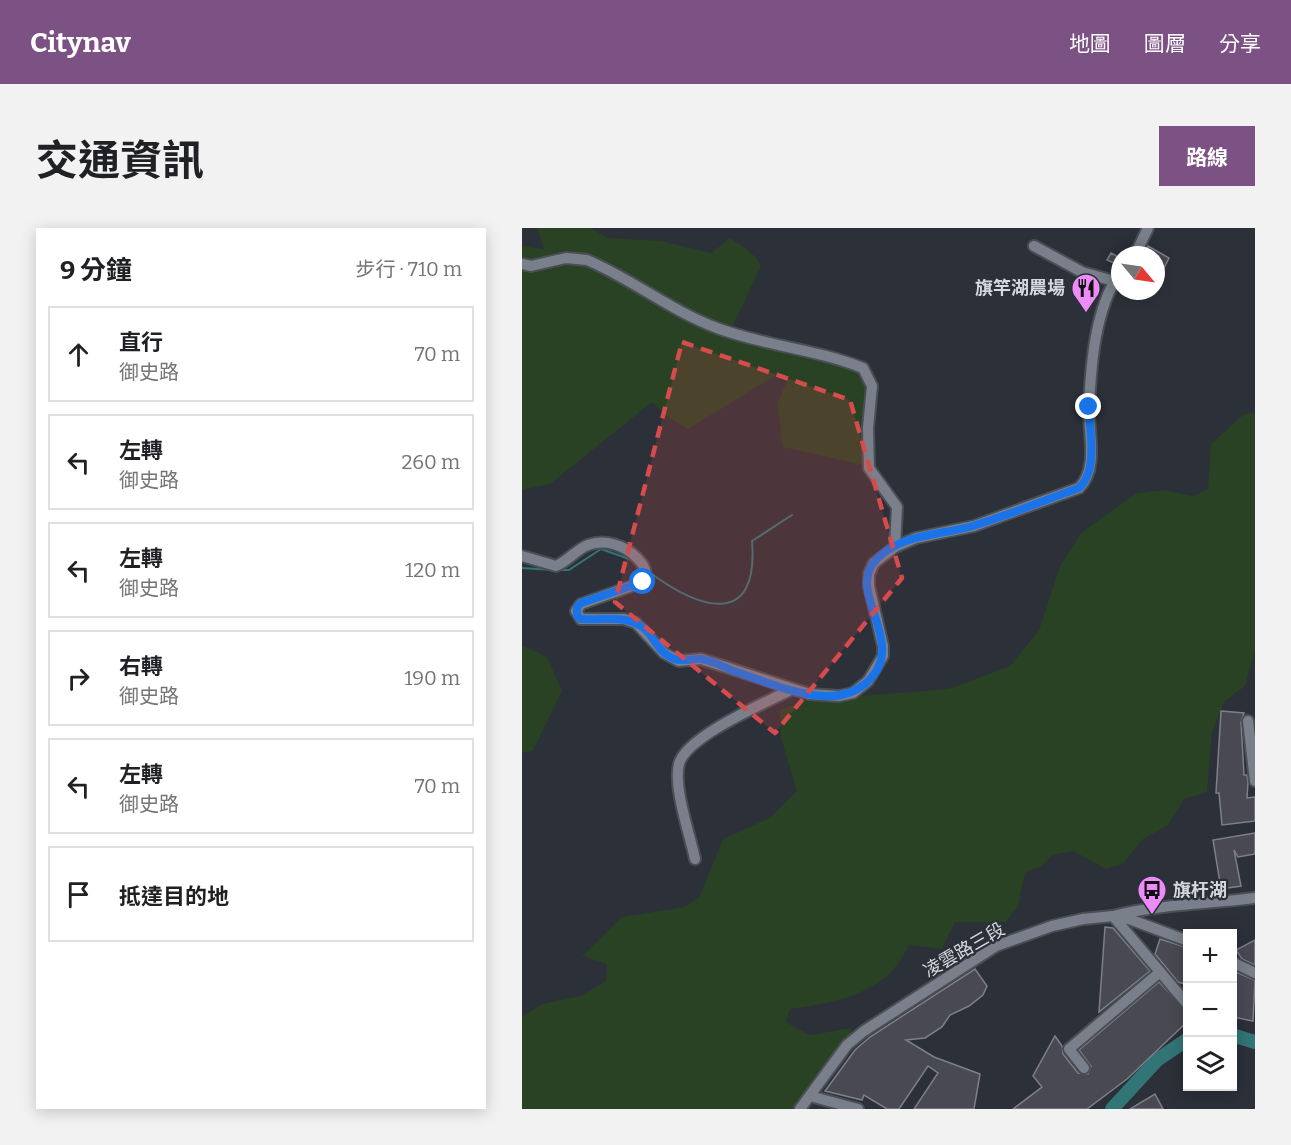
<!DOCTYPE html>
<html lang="zh-TW">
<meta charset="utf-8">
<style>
:root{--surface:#fff;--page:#f2f2f2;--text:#202124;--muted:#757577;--line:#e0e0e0;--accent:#7c5184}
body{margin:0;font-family:Bitter,"Noto Sans TC",serif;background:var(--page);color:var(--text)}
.controls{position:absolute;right:18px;bottom:18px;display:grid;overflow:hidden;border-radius:0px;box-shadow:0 3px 15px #0003}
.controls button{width:54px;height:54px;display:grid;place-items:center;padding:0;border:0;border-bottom:2px solid var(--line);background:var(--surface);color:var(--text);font:30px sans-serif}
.compass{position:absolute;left:589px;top:18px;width:54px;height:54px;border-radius:50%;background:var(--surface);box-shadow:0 3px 15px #0003;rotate:119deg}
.stop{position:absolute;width:18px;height:18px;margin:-14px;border:4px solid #1a73e8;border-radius:50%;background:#fff}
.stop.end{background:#1a73e8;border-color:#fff;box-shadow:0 2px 6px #0008}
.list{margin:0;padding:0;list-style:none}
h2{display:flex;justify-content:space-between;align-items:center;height:78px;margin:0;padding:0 24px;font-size:26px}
h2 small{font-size:20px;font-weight:400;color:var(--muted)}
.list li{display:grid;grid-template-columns:39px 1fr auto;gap:18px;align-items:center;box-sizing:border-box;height:96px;margin:0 12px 12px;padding:0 12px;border:2px solid var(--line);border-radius:0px}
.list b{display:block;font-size:22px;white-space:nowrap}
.list p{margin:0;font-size:20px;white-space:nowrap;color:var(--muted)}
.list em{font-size:20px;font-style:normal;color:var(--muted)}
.icon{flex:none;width:33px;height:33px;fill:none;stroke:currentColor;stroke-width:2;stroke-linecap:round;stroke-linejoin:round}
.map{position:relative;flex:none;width:733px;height:881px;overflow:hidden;border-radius:0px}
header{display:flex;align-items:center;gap:36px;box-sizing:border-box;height:84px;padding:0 30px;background:var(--accent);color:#fff}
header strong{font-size:28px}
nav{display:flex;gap:33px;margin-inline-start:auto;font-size:21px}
.intro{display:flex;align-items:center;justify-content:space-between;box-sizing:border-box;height:144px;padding:0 36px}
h1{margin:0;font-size:42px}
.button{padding:15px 27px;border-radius:0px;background:var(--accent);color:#fff;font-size:21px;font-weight:700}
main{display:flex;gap:36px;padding:0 36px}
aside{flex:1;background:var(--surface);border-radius:0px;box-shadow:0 3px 15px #0003}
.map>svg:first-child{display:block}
</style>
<header>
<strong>Citynav</strong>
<nav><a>地圖</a><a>圖層</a><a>分享</a></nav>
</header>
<div class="intro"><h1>交通資訊</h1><a class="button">路線</a></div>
<main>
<aside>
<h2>9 分鐘<small>步行 · 710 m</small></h2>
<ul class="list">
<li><svg class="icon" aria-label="ahead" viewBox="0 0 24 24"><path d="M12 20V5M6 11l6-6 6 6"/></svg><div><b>直行</b><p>御史路</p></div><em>70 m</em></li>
<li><svg class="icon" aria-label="left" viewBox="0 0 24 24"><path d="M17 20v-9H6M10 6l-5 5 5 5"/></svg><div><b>左轉</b><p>御史路</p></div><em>260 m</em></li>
<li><svg class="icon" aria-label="left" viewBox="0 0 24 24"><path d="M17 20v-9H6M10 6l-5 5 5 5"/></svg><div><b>左轉</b><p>御史路</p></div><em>120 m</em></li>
<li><svg class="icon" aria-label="right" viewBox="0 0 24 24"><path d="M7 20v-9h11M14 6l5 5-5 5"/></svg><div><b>右轉</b><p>御史路</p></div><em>190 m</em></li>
<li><svg class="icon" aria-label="left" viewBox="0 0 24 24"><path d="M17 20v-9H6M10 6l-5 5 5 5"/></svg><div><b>左轉</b><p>御史路</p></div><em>70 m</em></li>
<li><svg class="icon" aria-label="arrive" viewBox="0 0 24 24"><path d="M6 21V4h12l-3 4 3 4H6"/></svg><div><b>抵達目的地</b></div></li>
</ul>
</aside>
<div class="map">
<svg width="733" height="881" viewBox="0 0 733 881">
<rect width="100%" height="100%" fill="#2b3039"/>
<!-- green -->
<g fill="#284223">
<path d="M 15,0 L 69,0 L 85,10 L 139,13 L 189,25 L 208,10 C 220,18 232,24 239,38 L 209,102 L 330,134 L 352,143 L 341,237 L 261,219 L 255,176 L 265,153 L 256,146 L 166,201 L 147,190 L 130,174 L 28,256 L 0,262 L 0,18 L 22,21 Z"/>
<path d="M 733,185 L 733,422 L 723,458 L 702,474 L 690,504 L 685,564 L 662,571 L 646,597 L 620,612 L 602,635 L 584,641 L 551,623 L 530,627 L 520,638 L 503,645 L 496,678 L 484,694 L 433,694 L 420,721 L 388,717 C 382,726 377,736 369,744 C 346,769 300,777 268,781 L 264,794 L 288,807 L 329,800 L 329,815 L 274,881 L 0,881 L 0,789 L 20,776 L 58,768 L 84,753 L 85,736 L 60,728 L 100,689 L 162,679 L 177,670 L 201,611 L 249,589 L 275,563 L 259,510 L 258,482 L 286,472 L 427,461 L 488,438 L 517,402 L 538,338 L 559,305 L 613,266 L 641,262 L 671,268 L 686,261 L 689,216 L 722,186 Z"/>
<polygon points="0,417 25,429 40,463 11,523 0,525"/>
</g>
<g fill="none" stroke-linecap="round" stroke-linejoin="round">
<!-- stream -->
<g stroke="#327576" stroke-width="2">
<polyline points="0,340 31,342"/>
<polyline points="37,342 47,342 79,321 110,332"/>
<path d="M 127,344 C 177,381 237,402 230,313 L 270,287"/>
</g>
<!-- river -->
<g stroke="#327576" stroke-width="14">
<polyline points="710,807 733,814"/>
<polyline points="590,881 635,832 666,811"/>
</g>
</g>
<!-- building -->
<g fill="#494954" stroke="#7f7f8b" stroke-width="1.5">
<polygon points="626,18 647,30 641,42 634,38 634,27 621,27"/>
<polygon points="589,25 598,30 596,37 585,32"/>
<polygon points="699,483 722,485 719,494 722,547 725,547 726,554 725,570 733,569 733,593 700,597 697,565 694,565"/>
<polygon points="733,605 733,626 716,629 712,622 719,658 699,661 691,612"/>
<polygon points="583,699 591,700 628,743 577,784"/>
<polygon points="638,711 666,720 666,757 656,754 633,726"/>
<polygon points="733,712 733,737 720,731 714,722"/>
<polygon points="453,741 465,758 461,767 447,778 428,787 420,799 403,810 384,812 412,829 458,846 452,881 392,881 416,845 406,838 377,881 365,881 342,867 340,872 303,863 333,822 348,809"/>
<polygon points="711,743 733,752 731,793 711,789"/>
<polygon points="637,754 666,784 666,793 605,851 565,881 491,881 520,859 511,848 533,808 540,818 541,826 556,845 566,846 569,838 557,822"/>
<polygon points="633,866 641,881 608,881"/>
</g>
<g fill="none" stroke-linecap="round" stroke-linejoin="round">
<!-- minor casing -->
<g stroke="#4a4e55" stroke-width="14">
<g id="minor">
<polyline points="512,18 560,44 592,53"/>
<polyline points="613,27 626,0"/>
<path d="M 0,36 L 9,38 L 44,30 L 65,32 C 110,51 149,83 195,100 C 243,118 294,121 341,140 L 350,158 L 346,200 L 347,240 L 375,279 L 373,319"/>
<path d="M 0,328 L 34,338 C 46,333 55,321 66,317 C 83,311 102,317 114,329 C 123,338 126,343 121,354 L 59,376 L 54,383 L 59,391 L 102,391 L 114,395 L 142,425 L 157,433 L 179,431 L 287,466 L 317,468 L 331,465 L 346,453 L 361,428 L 361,418 L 347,358 L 347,346 L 352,335 L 373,319 L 394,310 L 452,298 L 557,260 C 577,241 566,204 567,179 C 569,135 573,81 598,44"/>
<polyline points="726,493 733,553"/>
<path d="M 173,631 C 168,607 151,559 157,536 C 164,508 244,475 270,461"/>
<polyline points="710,734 733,745"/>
<path d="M 666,777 L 591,688 C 639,676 685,676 733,670"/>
<polyline points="562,840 547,821 638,744"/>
<polyline points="288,868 336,881"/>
<polyline points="278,881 325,817 342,803 474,718 530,698 561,691 591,688 607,691 666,713"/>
</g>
</g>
<!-- minor -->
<use href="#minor" stroke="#7a808b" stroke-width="10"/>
</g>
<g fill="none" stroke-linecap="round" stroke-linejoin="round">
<!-- route -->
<path stroke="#1a73e8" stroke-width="8" d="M 121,354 L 59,375 L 55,379 L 55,388 L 59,391 C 81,393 105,385 124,402 C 132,410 137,424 148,429 C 158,435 168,430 179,431 C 189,432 200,438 209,442 C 238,452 270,466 301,468 C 317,469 330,466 343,456 C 388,418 328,370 350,337 C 373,304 421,308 454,297 C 489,286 523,272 557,260 C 577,242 567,203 567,179"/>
</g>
<!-- marked area -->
<path fill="#d64b4c" fill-opacity="0.2" stroke="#d64b4c" stroke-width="4.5" stroke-dasharray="12 8" stroke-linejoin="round" d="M 160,114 L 328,172 L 380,350 L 253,505 L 93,374 Z"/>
<!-- icons -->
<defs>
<g id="restaurant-pin" transform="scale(1.5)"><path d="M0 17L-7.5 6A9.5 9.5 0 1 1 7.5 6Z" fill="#ed8cf9" stroke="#2b3039"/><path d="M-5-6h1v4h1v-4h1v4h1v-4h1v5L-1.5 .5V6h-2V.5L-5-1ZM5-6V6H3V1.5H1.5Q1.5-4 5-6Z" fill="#111"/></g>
<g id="bus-pin" transform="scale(1.5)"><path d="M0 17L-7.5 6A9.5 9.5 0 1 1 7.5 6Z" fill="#ed8cf9" stroke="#2b3039"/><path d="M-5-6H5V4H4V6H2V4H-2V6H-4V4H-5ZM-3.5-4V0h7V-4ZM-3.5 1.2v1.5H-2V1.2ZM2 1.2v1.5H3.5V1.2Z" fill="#111"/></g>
</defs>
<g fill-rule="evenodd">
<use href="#restaurant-pin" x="564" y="60"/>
<use href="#bus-pin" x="630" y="662"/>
</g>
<g text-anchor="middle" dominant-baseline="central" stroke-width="4.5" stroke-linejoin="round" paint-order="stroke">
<!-- poi labels -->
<g font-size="18" font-weight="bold" fill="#d5d8de" stroke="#2b3039" text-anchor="end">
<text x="543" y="60">旗竿湖農場</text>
<text x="651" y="662" text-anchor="start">旗杆湖</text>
</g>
<!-- street labels -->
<g font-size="18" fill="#d5d8de" stroke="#2b3039">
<text transform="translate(442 722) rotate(-30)">凌雲路三段</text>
</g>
</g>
</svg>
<div class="controls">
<button>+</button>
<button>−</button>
<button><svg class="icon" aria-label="layers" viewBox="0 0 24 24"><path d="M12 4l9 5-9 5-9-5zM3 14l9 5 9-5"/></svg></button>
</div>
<svg class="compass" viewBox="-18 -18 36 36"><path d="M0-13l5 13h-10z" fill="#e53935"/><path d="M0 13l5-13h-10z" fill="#757577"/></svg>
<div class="stop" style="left:121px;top:354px"></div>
<div class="stop end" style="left:567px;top:179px"></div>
</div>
</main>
